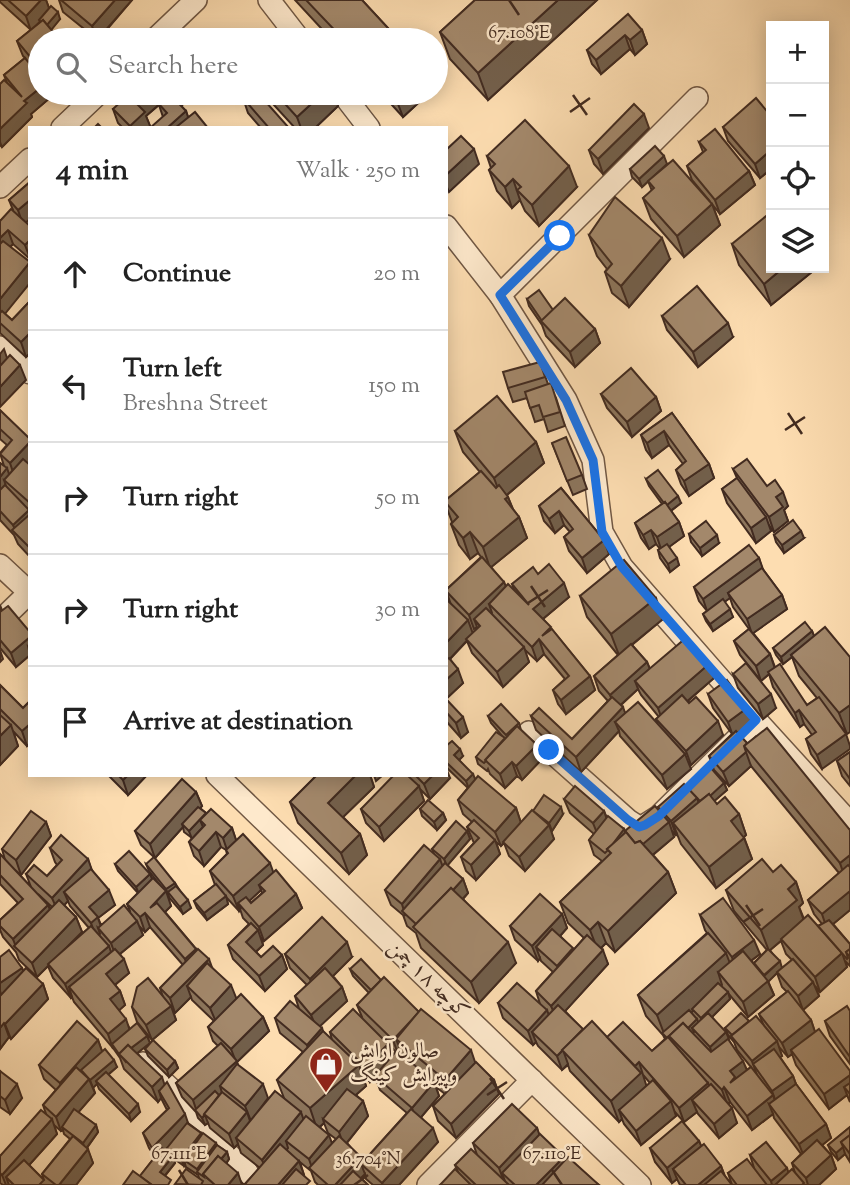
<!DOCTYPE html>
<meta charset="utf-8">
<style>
:root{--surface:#fff;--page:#f2f2f2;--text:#222;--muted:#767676;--line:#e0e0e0}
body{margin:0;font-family:"Sorts Mill Goudy",Amiri,serif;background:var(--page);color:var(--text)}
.controls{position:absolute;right:21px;top:21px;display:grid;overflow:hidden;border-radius:0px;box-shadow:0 4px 18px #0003}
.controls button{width:63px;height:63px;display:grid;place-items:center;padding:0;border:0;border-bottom:2px solid var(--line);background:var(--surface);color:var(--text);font:35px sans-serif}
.stop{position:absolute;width:21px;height:21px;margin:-16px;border:5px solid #1a73e8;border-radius:50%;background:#fff}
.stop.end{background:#1a73e8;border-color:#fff;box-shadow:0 2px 7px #0008}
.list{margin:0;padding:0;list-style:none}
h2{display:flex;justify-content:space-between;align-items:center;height:91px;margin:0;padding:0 28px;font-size:30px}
h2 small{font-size:23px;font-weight:400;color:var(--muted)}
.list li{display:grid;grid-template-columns:46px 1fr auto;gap:21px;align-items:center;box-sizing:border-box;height:112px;padding:0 28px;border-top:2px solid var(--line)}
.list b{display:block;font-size:26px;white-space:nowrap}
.list p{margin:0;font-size:23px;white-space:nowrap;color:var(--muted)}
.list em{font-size:23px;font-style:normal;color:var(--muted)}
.icon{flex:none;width:38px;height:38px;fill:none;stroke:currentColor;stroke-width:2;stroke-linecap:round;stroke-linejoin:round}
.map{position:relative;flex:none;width:850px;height:1185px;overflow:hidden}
.search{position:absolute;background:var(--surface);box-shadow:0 4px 18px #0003;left:28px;top:28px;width:420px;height:77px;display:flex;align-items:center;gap:18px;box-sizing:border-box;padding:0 24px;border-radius:38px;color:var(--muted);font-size:26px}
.panel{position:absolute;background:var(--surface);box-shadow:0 4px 18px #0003;left:28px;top:126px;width:420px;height:651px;border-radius:0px}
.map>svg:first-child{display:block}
</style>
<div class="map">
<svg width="850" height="1185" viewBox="0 0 850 1185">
<rect width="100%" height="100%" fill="#fdddb1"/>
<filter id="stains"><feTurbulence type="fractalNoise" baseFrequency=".00286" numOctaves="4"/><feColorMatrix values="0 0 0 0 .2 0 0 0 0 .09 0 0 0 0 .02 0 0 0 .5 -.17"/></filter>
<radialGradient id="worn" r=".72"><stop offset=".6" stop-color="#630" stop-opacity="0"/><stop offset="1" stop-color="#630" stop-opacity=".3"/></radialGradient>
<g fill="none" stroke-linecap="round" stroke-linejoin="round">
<!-- minor casing -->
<g stroke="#715844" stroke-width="24">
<g id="minor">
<polyline points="269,0 300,40"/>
<polyline points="154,40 196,0"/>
<polyline points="342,93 369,128"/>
<polyline points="62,128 99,93"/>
<polyline points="0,187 30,159"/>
<polyline points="446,226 500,295 566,400 593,460 602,532 622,567 756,720 850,823"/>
<polyline points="500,295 697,98"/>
<polyline points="0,347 30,373"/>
<polyline points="0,565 30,593"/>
<polyline points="0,621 30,592"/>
<polyline points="529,732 628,820 639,827 645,825 659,816 756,720"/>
<polyline points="217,775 640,1185"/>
<polyline points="143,1063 172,1090 194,1123 246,1170 252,1181 250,1185"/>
<polyline points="428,1185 532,1080"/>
</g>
</g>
<!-- minor -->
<use href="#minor" stroke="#fee9cc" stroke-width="21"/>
</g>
<!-- wall -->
<g fill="#8c755c" stroke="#422b20" stroke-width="2" fill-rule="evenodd">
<polygon points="0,0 46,0 49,8 60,19 40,40 40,93 50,93 51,97 31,114 32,117 2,147 0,145 0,84 7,83 4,75 25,58 23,56 17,41 31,30 0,2"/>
<polygon points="59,0 132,0 98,40 63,12"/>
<polygon points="295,0 362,0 399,40 332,40"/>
<polygon points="475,0 597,0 488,100 450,59 440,32"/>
<polygon points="642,30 647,44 635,55 630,49 601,74 592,64 587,50"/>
<polygon points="163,93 193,93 194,95 181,106 186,111 188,117 163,117 159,105 146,116 150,126 148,128 123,128 118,123 113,109 163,98 166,96"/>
<polygon points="263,93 333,93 338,106 315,128 295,128"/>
<polygon points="381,93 429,93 403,117"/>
<polygon points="243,98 289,128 261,128 248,113"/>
<polygon points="771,116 771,169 760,178 728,141 723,127"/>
<polygon points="649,128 603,174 594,164 589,150"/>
<polygon points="699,142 749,171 755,185 720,214 712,204 720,225 684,257 651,219 643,198 652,191 648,181 708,199 692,180 687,166 703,152"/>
<polygon points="487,156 577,187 539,226 525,211 520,200 512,208 497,191 489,170 491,168"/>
<polygon points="667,164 642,187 632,177 630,169"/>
<polygon points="30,182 30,219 25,222 30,226 30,259 13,244 10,247 5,314 12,320 30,301 30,353 26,357 0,333 0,221 13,210 9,200"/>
<polygon points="589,235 670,259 629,307 612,293 605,272 607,269 597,256"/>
<polygon points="732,244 813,271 771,305 739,265"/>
<polygon points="527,299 595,329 600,343 575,367 546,336 542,325 529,306"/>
<polygon points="662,316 733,337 698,367 667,330"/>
<polygon points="540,362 548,384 556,398 565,426 548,432 544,419 535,422 527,398 513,402 508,388"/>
<polygon points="601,394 656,397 661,411 632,437 607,408"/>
<polygon points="0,410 30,465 30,557 18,544 14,535 0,520 0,463 4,466 0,453 7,445 0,439"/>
<polygon points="672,413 709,464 714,478 689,496 681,484 676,470 683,464 669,445 652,458 646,450 641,435"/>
<polygon points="455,431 536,442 544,463 507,495 513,509 519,517 527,538 491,567 506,586 515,592 512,584 538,574 569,597 543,619 590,676 595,690 566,714 558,704 553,690 565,679 544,654 537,661 524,649 529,662 503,687 472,653 467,641 450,659 463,683 446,699 468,732 461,738 446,721 446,599 450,602 446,590 481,557 478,553 470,559 459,545 451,524 452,522 446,506 446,500 480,472 463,452"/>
<polygon points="552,443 582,475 587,489 573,495"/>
<polygon points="733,469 767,486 788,506 784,510 788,521 774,532 768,524 771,531 756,543 727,503 722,489 737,478"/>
<polygon points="646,479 681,503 671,511 679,522 684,536 669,547 679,565 670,572 660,558 658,550 660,549 656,544 649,549 641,538 635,523 662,504 649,486"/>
<polygon points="561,488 604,540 609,554 587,573 569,551 564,537 570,532 564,525 555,533 544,521 539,506"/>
<polygon points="689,534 719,543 702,556 691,542"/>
<polygon points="774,535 804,538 784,553 776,542"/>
<polygon points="759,558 762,568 782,595 787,609 753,633 770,654 775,667 807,705 817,698 799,676 792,657 783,664 776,655 773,648 812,631 847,734 838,723 822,769 811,754 806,739 812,735 804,724 800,727 773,687 769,674 761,681 740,655 734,641 749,629 733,607 730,598 724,602 733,617 713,631 706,621 703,614 707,611 699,601 694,587"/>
<path d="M 580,596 L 663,619 L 632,645 L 647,662 L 650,669 L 709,664 L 714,678 L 688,701 L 723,735 L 691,765 L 688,762 L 691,769 L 667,789 L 620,736 L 619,731 L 581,772 L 536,730 L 531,716 L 572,739 L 608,701 L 599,691 L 594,676 L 618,655 L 587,617 ZM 638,689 L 641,695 L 659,717 L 656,719 L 657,723 L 625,713 L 621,705 Z"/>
<polygon points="0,605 2,610 30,632 30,655 16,667 0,648"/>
<polygon points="733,674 776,708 763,719 738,688"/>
<polygon points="0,685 23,708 30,701 30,743 27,746 13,731 18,746 0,765"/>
<path d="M 708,694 L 752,723 L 737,733 L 747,743 L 850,830 L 850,910 L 833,924 L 850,944 L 850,966 L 845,961 L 847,967 L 820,992 L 815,986 L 819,996 L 803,1010 L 811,1020 L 815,1032 L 850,1071 L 850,1102 L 847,1095 L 829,1109 L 796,1065 L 792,1054 L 788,1057 L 778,1046 L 782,1056 L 780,1057 L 793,1076 L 796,1084 L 826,1124 L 831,1138 L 822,1145 L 831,1155 L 836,1169 L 819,1185 L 732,1185 L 728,1173 L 754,1168 L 750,1155 L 789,1173 L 795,1173 L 792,1163 L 801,1154 L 774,1118 L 773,1114 L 752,1130 L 730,1102 L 728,1104 L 737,1123 L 719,1138 L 698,1114 L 697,1112 L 684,1122 L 674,1111 L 676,1116 L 641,1145 L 624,1124 L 622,1119 L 619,1122 L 570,1071 L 568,1065 L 562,1070 L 538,1046 L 536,1042 L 533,1045 L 503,1018 L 498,1003 L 540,1004 L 536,991 L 553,972 L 541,961 L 540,958 L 538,961 L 515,940 L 510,926 L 562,914 L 567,928 L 560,936 L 574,950 L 584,938 L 568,923 L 560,902 L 602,861 L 594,855 L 589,840 L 594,834 L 570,813 L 564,799 L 604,811 L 607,818 L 624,829 L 625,833 L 660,812 L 658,807 L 689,789 L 724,783 L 727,790 L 714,801 L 717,804 L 739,814 L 746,835 L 744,837 L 752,859 L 716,888 L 681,844 L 677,834 L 676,835 L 672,831 L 674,837 L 653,855 L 668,872 L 676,893 L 615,952 L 606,943 L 601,948 L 608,964 L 565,1011 L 583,1030 L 652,1051 L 665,1039 L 663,1035 L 646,1016 L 638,995 L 707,933 L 705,930 L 700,915 L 760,954 L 751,961 L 754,963 L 767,950 L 734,911 L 726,890 L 773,872 L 796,882 L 803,903 L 799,907 L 804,919 L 818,926 L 822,924 L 814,914 L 808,900 L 839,873 L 751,766 L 729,786 L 714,770 L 709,756 L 732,734 L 713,708 ZM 781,941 L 786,954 L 792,960 L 782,968 L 770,950 ZM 777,973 L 782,987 L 787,992 L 759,1014 L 763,1024 L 749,1021 L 725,1028 L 728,1035 L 734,1042 L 737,1050 L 751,1067 L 747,1070 L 728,1039 L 712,1017 L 730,999 L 728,993 L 748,1017 L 774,995 L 768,981 ZM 644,1076 L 650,1083 L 646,1087 L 643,1077 Z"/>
<polygon points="488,716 519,723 521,730 537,745 542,759 522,780 517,776 505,788 490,774 488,769 487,771 478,764 476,757 504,738 491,723"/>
<polygon points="446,746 463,756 459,760 475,779 516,808 521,823 563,814 552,831 550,830 554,839 525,871 509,856 504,843 501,846 496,842 500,854 476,880 466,871 461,857 474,843 467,827 472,822 463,814 458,800 468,788 446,767"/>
<polygon points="850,752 850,786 842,776 837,761"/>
<polygon points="108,775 147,775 128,795"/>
<polygon points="317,775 370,775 374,787 343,817 360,834 367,855 349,874 298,823 290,802"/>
<polygon points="408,775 446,775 450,778 430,799 420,789 424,801 384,841 366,823 361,809"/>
<path d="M 196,792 L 202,806 L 200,808 L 206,813 L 232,828 L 236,840 L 296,894 L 302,908 L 264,941 L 261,937 L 263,945 L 256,952 L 261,957 L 282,955 L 287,969 L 265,991 L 233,959 L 228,945 L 249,924 L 243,918 L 240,909 L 239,911 L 226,897 L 228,904 L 207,920 L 197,908 L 194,901 L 215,885 L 210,871 L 227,854 L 226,850 L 221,847 L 204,866 L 194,856 L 189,842 L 192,838 L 184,832 L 183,827 L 155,858 L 141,845 L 135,831 ZM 261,890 L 262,893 L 251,903 L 249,901 Z"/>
<polygon points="420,809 443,813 446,820 437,830 422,816"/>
<path d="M 46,822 L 51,836 L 21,875 L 15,870 L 31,887 L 26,874 L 47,876 L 57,865 L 55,862 L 50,848 L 88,859 L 91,869 L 115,905 L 98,918 L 101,925 L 130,911 L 127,904 L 138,893 L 118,871 L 115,864 L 150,874 L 152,879 L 160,885 L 149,871 L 146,864 L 175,883 L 191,908 L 183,914 L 167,895 L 171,906 L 165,912 L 212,968 L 236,998 L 263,1017 L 269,1031 L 237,1062 L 250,1121 L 284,1098 L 277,1080 L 303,1052 L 280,1033 L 275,1018 L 299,1009 L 295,996 L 307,985 L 290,968 L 285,954 L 352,957 L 333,976 L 342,987 L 347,1001 L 319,1026 L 323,1032 L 332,1040 L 330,1032 L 362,1017 L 357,1005 L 369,993 L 353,976 L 350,969 L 381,981 L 419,1012 L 494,1080 L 499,1094 L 456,1138 L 438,1121 L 433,1106 L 445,1094 L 436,1087 L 439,1096 L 421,1117 L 438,1142 L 399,1185 L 373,1185 L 366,1179 L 365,1174 L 361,1178 L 368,1185 L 318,1185 L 315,1182 L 311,1171 L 300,1162 L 304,1175 L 306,1185 L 246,1185 L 245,1184 L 260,1168 L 241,1153 L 238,1144 L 234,1148 L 210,1128 L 208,1123 L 205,1125 L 198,1118 L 196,1112 L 182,1097 L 176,1083 L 218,1046 L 213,1041 L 208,1027 L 214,1021 L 192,1000 L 191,997 L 175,1013 L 172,1009 L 176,1020 L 152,1040 L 137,1022 L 132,1007 L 163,997 L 160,988 L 183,965 L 150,927 L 145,932 L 139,926 L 143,935 L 120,954 L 129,973 L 115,985 L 120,991 L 125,1005 L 119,1010 L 130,1029 L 147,1036 L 150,1043 L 137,1053 L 164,1085 L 188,1123 L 201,1133 L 202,1135 L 227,1152 L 229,1159 L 226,1164 L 244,1185 L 175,1185 L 199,1178 L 198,1175 L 186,1167 L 185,1164 L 184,1166 L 173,1158 L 175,1163 L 165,1176 L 140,1176 L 155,1157 L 149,1148 L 143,1133 L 167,1110 L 161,1098 L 158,1102 L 124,1069 L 120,1058 L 113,1048 L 74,1002 L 72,997 L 71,998 L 53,978 L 48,966 L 37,977 L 19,960 L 16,952 L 3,937 L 0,930 L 0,920 L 18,903 L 0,884 L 0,854 L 5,860 L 2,849 ZM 38,894 L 52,907 L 50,909 L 48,905 ZM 68,901 L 70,906 L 89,928 L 65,948 L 82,932 L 76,917 L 64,905 ZM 389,1045 L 396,1052 L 392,1056 ZM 361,1073 L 370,1082 L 375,1076 L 380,1090 L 407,1113 L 363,1162 L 347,1143 L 368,1116 L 363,1101 L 356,1095 L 366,1086 ZM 324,1123 L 328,1133 L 336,1139 L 332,1143 L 320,1127 Z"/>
<polygon points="467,831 470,839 447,865 463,879 468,893 463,899 516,963 479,1003 421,948 416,933 407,926 403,915 391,905 385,890 434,854 432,849"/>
<polygon points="0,957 22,968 23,971 43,984 48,999 11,1039 9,1037 0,1049"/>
<polygon points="850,1011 850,1064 830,1036 825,1021"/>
<path d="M 98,1040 L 102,1051 L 117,1067 L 108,1075 L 140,1112 L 131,1121 L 99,1089 L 97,1084 L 93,1087 L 95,1093 L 78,1112 L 96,1125 L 98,1132 L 87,1148 L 93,1163 L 76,1185 L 3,1185 L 0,1183 L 0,1156 L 46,1114 L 43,1105 L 56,1090 L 44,1079 L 39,1065 ZM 54,1125 L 61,1131 L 63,1130 L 64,1134 L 70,1139 L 42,1174 L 44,1180 L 29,1165 L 57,1134 Z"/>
<polygon points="145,1049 175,1061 178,1068 169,1077 148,1056"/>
<polygon points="0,1071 22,1098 10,1114 0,1107"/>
<polygon points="850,1127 850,1162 845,1154 838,1160 831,1152 828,1145"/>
<polygon points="537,1128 539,1135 565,1161 599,1185 440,1185 458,1172 455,1165 477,1155 473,1143"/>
<polygon points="699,1141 701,1146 721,1166 725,1176 732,1185 680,1185 677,1179 672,1183 655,1162 650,1148"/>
</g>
<!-- shaded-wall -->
<g fill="#725f4b" stroke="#422b20" stroke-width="2">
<polygon points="41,0 46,0 50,11 31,31 26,16"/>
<polygon points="115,0 132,0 97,40 92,26"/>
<polygon points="558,0 597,0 488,100 478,73"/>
<polygon points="58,12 60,19 48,34 45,26"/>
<polygon points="642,30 647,44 635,55 630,40"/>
<polygon points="625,35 630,49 601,74 596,60"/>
<polygon points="40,88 40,93 50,93 51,97 31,114 32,117 2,147 0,142 0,129 24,101"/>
<polygon points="151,93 161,93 164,100 146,116 150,126 148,128 130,128 130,126 138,105"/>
<polygon points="175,93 193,93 194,95 177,109 172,95"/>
<polygon points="323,93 333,93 338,106 315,128 301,128 297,117"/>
<polygon points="398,93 429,93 403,117 395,96"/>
<polygon points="186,111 191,126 188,128 167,128"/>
<polygon points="644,114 649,128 603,174 598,159"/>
<polygon points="474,149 479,164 449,192 446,185 446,175"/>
<polygon points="771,150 771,169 760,178 755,164"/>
<polygon points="664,156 667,164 642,187 639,179"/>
<polygon points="569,166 577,187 539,226 532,205"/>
<polygon points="749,171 755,185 720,214 715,200"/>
<polygon points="513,179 520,200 512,208 505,187"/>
<polygon points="30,200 30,219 23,225 18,210"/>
<polygon points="712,204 720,225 684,257 677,236"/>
<polygon points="8,230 13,244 4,253 0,242 0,238"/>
<polygon points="662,238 670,259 629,307 621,286"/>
<polygon points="30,240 30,258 25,245"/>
<polygon points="30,262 30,283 0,320 0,299"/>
<polygon points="783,268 812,268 813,271 771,305 764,284"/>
<polygon points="728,323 733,337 698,367 693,352"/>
<polygon points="595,329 600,343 575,367 570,352"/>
<polygon points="30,333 30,353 26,357 21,342"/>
<polygon points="4,349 9,364 0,374 0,354"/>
<polygon points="20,365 26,380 0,407 0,387"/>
<polygon points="656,397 661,411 632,437 627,422"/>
<polygon points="664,431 669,445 652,458 647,443"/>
<polygon points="30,442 30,462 15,478 10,463"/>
<polygon points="536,442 544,463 502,499 494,478"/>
<polygon points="709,464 714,478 689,496 684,481"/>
<polygon points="7,468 12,483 4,480 7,489 0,498 0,477"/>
<polygon points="783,492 788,506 784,510 788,521 774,532 769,517 776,497"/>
<polygon points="678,496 681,503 669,512 666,505"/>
<polygon points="508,497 516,518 505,499"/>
<polygon points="29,510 30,529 17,534 13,525"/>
<polygon points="559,511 564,525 555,533 549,519"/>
<polygon points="519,517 527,538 490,568 483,547"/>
<polygon points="766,517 771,531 756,543 751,528"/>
<polygon points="679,522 684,536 662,552 657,537"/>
<polygon points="651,530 656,544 649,549 643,535"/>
<polygon points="801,531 804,538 784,553 782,545"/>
<polygon points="470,532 478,553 470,559 463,538"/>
<polygon points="717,535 719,543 702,556 700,548"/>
<polygon points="604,540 609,554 587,573 582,558"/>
<polygon points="677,558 679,565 670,572 668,564"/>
<polygon points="759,558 764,572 728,593 730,598 708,614 703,599"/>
<polygon points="504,582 510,596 489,604 492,613 479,625 474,619 477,627 474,629 469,615"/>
<polygon points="564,583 569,597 538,623 533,609"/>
<polygon points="782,595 787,609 752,634 747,619"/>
<polygon points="656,598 663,619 619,655 611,634"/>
<polygon points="730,609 733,617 713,631 710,624"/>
<polygon points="468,620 473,634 446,663 446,643"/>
<polygon points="812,631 815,638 791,655 792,657 783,664 781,657"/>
<polygon points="30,637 30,647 28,646 30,655 16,667 11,653"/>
<polygon points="539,639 544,654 537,661 532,647"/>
<polygon points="524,647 529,662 503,687 497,672"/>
<polygon points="0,650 3,659 0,662"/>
<polygon points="770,654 775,669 761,681 756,666"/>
<polygon points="647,662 653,677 635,681 638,689 616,709 610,695"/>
<polygon points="709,664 714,678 663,722 658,708"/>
<polygon points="458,669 463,683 446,699 446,680"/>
<polygon points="590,676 595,690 566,714 561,700"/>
<polygon points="771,694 776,708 763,719 758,704"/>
<polygon points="850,705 850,732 847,734 839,713"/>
<polygon points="623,707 628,721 615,722 619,731 581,772 576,757"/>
<polygon points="747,708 752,723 733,736 728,722"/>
<polygon points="799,710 804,724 800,727 795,713"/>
<polygon points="463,717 468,732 461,738 456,723"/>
<polygon points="718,721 723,735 691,765 686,751"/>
<polygon points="30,724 30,743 27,746 22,731"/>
<polygon points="11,725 18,746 0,765 0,736"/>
<polygon points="846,734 850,746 850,749 822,769 817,755"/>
<polygon points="537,745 542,759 522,780 516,766"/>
<polygon points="460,749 463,756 457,762 454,755"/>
<polygon points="746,752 751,766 729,786 723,772"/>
<polygon points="685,754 691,769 667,789 662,775"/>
<polygon points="512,762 517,776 505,788 500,774"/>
<polygon points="446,768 450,778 430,799 424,784 433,775 446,775"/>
<polygon points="473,774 476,781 469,789 466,781"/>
<polygon points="128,775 147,775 128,795 123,780"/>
<polygon points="356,775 370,775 374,787 336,824 328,803"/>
<polygon points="374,775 383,775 376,781"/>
<polygon points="724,783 727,790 704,810 701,803"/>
<polygon points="419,786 424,801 384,841 379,827"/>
<polygon points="196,792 202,806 184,826 182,824 183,827 155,858 150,844"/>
<polygon points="697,798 702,813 673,823 677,834 676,835 671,821"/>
<polygon points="561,807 563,814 552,831 549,823"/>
<polygon points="516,808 521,823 501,846 495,832"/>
<polygon points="604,811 609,826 599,838 593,823"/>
<polygon points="206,813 200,820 203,827 192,839 189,831"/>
<polygon points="443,813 446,820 437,830 434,822"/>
<polygon points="739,814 746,835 738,842 731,821"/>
<polygon points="46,822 51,836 21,875 16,860"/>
<polygon points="669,822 674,837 644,862 639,847"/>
<polygon points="549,825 554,839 525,871 519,857"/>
<polygon points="232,828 237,843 228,853 223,838"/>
<polygon points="624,829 629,843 611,853 608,850"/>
<polygon points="467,831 470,839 447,866 444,859"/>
<polygon points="216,832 221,847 204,866 199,851"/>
<polygon points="360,834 367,855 349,874 341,853"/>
<polygon points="744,838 752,859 716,888 709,867"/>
<polygon points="495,840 500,854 476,880 471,865"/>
<polygon points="850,855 850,882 847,884 840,863"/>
<polygon points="88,859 93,873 64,892 68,901 58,912 52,898"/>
<polygon points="440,859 445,873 405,915 402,904"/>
<polygon points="270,863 275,877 259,885 261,890 242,908 238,903 240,909 239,911 233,896"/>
<polygon points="668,872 676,893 615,952 608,931"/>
<polygon points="150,874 153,881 139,894 136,887"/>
<polygon points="463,879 468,893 426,939 419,927"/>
<polygon points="796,882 803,903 799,907 804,921 769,951 761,930 788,889"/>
<polygon points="175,883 177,891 168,892 169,897 166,889"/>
<polygon points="109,890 115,905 98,918 103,932 98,928 100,934 96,937 91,923 89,907"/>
<polygon points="166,891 171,906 155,922 150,908"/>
<polygon points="850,891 850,910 827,929 822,914"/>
<polygon points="296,894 302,908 264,941 259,927"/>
<polygon points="226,896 228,904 207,920 204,913"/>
<polygon points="188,900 191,908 183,914 180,907"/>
<polygon points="48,905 54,919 16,947 13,939"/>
<polygon points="145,913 150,927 145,932 140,917"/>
<polygon points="562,914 567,928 544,954 536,947 540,958 538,961 532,946"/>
<polygon points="76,917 82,932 37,977 32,963"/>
<polygon points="137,921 143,935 116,957 111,943"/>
<polygon points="598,922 606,943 598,951 590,930"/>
<polygon points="258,930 263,945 251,956 246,942"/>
<polygon points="754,940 760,954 737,971 732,957"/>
<polygon points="347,942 352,957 315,994 310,979"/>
<polygon points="508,942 516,963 479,1003 471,982"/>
<polygon points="109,946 114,961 69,987 72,997 71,998 65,984"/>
<polygon points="196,949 202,963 190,974 185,959"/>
<polygon points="603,950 608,964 557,1020 551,1006"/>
<polygon points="726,953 734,974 718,972 722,985 693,1011 692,1009 693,1011 665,1036 657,1015"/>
<polygon points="842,953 847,967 820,992 815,977"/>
<polygon points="282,955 287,969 265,991 259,976"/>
<polygon points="124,959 129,973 111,988 106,974"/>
<polygon points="209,959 214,973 187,986 191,997 175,1013 170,998"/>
<polygon points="780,961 782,968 768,982 774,995 748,1017 743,1002 763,977"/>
<polygon points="22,968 27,982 3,999 0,991 0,983"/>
<polygon points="813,982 819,996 803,1010 798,996"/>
<polygon points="43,984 48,999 11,1039 5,1024"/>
<polygon points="231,985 237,1000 216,1022 210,1008"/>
<polygon points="342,987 347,1001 317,1029 311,1015"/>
<polygon points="120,991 125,1005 115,1014 110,999"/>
<polygon points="728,992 730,999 704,1025 701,1018"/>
<polygon points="171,1006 176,1020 152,1040 146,1025"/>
<polygon points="547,1010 552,1024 532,1032 536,1042 533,1045 528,1031"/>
<polygon points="420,1013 396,1039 401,1051 398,1054 393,1040"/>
<polygon points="263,1017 269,1031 237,1062 242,1076 220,1086 222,1093 197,1112 193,1100 236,1062 231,1049"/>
<polygon points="126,1019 131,1034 112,1044 113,1049 108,1034"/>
<polygon points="697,1019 700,1027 692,1028 694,1032 679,1045 674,1040"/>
<polygon points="811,1020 816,1035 791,1050 792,1054 788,1057 782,1043"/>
<polygon points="4,1023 9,1037 0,1049 0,1028"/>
<polygon points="322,1028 327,1043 312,1060 307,1045"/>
<polygon points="726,1032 729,1039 712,1054 710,1047"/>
<polygon points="147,1036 150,1043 126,1062 121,1056"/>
<polygon points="98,1040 103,1054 65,1098 60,1083"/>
<polygon points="777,1041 782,1056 760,1073 753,1064 757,1075 752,1061"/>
<polygon points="388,1044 393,1058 370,1082 365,1067"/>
<polygon points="471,1050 478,1071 453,1101 445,1080"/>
<polygon points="563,1050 568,1064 562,1070 557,1056"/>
<polygon points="114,1060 117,1067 98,1083 96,1081 97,1084 93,1088 90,1080"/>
<polygon points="175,1061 178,1068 169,1077 167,1070"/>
<polygon points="743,1061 749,1075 735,1098 730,1071"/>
<polygon points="639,1062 649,1094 619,1110 622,1119 619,1122 611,1101 635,1066"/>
<polygon points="359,1065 366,1086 326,1121 323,1119 324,1123 317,1129 310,1108"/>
<polygon points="850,1075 850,1093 844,1087 847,1095 829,1109 824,1094"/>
<polygon points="793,1076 798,1090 777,1105 772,1091"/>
<polygon points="162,1077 167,1092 159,1091 161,1098 158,1102 152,1087"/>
<polygon points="89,1079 95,1093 64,1129 62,1127 63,1130 61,1131 56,1117"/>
<polygon points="494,1080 499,1094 456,1138 451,1124"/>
<polygon points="434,1082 439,1096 417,1122 412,1108"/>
<polygon points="708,1083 713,1097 692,1100 697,1112 684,1122 679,1108"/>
<polygon points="17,1084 22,1098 10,1114 5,1100"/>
<polygon points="263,1084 268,1098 251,1121 245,1106"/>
<polygon points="724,1087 730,1102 727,1104 722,1090"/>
<polygon points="773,1095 778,1110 769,1104 773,1114 752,1130 747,1116"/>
<polygon points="363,1101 368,1116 344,1146 339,1132"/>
<polygon points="671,1101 676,1116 641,1145 636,1131"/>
<polygon points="138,1104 140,1112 131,1121 129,1114"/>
<polygon points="732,1108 737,1123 719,1138 714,1124"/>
<polygon points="247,1112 252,1127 236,1138 238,1144 234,1148 229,1134"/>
<polygon points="301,1112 306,1127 286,1141 288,1148 268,1174 262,1160"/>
<polygon points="185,1114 190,1129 167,1148 168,1151 157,1162 152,1148"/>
<polygon points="205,1115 208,1123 205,1125 202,1118"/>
<polygon points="52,1119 57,1134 13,1183 6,1177 9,1185 6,1185 2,1175"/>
<polygon points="826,1124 831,1138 805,1159 799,1144"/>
<polygon points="96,1125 98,1132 85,1150 83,1143"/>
<polygon points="433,1128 438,1142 399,1185 383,1185 382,1183"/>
<polygon points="537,1128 542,1142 502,1173 505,1181 504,1182 499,1168"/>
<polygon points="201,1133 204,1140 184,1160 185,1164 184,1166 181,1159"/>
<polygon points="329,1135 334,1149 313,1171 309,1159"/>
<polygon points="699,1141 705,1155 673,1169 677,1179 672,1183 667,1168"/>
<polygon points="216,1143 219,1150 199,1173 197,1169"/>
<polygon points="843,1147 845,1154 838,1160 836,1153"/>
<polygon points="88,1149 93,1163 76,1185 59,1185"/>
<polygon points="227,1152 229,1159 212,1182 207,1178"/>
<polygon points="831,1155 836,1169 819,1185 808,1185 806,1178"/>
<polygon points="173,1156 175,1163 162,1179 160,1172"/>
<polygon points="361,1157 366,1168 361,1164 365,1174 354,1185 335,1185"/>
<polygon points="564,1157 569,1172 556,1185 536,1185"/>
<polygon points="299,1161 304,1175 296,1185 278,1185"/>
<polygon points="721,1166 726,1180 721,1185 698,1185"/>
<polygon points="787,1168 792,1183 789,1185 772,1185 771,1181"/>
<polygon points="238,1173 242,1185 228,1185"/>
</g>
<!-- building -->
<g fill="#a3886b" stroke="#422b20" stroke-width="2">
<polygon points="8,0 41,0 26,16"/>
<polygon points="61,0 115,0 92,26"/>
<polygon points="306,0 362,0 399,40 344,40"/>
<polygon points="475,0 558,0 478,73 440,32"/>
<polygon points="51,6 58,12 47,25 43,20 41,22 39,20"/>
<polygon points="628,14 642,30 630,40 625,35 596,60 587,50"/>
<polygon points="43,20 60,40 40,40 40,69 17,41"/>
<polygon points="280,30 289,40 268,40"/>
<polygon points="91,33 98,40 83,40"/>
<polygon points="25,58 40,76 40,88 24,101 27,103 0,129 0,84 4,80 22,97 4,75"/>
<polygon points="130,93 151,93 138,105 145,112 130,126 113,109"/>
<polygon points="169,93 186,111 167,128 150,128 167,113 158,103"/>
<polygon points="249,93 258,93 289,128 269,128 243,98"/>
<polygon points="275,93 323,93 297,117"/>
<polygon points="756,98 771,116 771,150 755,164 723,127"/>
<polygon points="634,104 644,114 598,159 589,150"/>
<polygon points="195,112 208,128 175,128"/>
<polygon points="525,120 569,166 532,205 517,190 521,187 513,179 505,187 489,170 495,164 487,156"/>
<polygon points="98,124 102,128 94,128"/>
<polygon points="715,129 749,171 715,200 687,166 706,150 699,142"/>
<polygon points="461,136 474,149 446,175 446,150"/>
<polygon points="655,146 664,156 639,179 630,169"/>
<polygon points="673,160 712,204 677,236 643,198 654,188 648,181"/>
<polygon points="30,182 30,200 18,210 9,200"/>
<polygon points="615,197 662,238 621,286 605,272 612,264 589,235"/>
<polygon points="11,209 30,226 30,240 25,245 8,230 0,238 0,221"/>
<polygon points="771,212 771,268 783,268 764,284 732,244"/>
<polygon points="3,241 30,262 0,299 0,244"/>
<polygon points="697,286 728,323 693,352 662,316"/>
<polygon points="539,290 553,310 542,321 527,299"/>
<polygon points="565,298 595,329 570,352 541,321"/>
<polygon points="30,301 30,333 21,342 0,323 0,313 2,311 12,320"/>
<polygon points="10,355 20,365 0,387 0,366"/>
<polygon points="540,362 545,377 508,388 503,372"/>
<polygon points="631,368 656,397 627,422 601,394"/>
<polygon points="551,383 560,412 543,417 539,405 530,408 525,392"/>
<polygon points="497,396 536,442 494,478 455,431"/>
<polygon points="0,410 30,439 30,442 10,463 0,454 12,440 0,429"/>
<polygon points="672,413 709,464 684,481 676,470 686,461 664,431 647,443 641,435"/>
<polygon points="566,437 582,475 567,481 552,443"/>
<polygon points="23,459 30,465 30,503 4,480"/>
<polygon points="747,459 767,486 775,480 783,492 776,497 783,507 769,517 733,469"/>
<polygon points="0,463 7,468 0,477"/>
<polygon points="658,470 678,496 667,505 665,502 664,503 646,479"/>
<polygon points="481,471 496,488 499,485 508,497 505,499 519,517 483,547 470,532 463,538 451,524 458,517 446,503 446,500"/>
<polygon points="737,478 766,517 751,528 722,489"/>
<polygon points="5,485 29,510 13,525 0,511 0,490"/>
<polygon points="561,488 604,540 582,558 564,537 573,529 559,511 549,519 539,506"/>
<polygon points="665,502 679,522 657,537 651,530 643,535 635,523"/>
<polygon points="29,515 30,516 30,548 12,530"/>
<polygon points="793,520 801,531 782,545 774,535"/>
<polygon points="706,521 717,535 700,548 689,534"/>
<polygon points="667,544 677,558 668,564 658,550"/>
<polygon points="749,545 759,558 703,599 694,587"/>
<polygon points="482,557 504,582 469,615 446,591 446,590"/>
<polygon points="624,560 656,598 611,634 580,596"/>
<polygon points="549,564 564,583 533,609 551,627 542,636 552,629 590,676 561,700 553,690 569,676 539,639 532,647 489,604 508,584 529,605 512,584 533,567 538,574"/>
<polygon points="762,568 782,595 747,619 728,593"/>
<polygon points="446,599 468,620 446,643"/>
<polygon points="723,599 730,609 710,624 703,614"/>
<polygon points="8,606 30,632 30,637 11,653 0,640 0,612"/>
<polygon points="486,608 524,647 497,672 466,639 480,626 474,619"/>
<polygon points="805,622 812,631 781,657 773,648"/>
<polygon points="825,627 850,657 850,705 839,713 791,655"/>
<polygon points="749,629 770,654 756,666 734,641"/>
<polygon points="687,637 709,664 658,708 635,681"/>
<polygon points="631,644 647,662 610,695 594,676"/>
<polygon points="449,658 458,669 446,680 446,660"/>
<polygon points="746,663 771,694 758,704 733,674"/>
<polygon points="780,664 807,705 819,697 846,734 817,755 806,739 816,732 799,710 795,713 768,672"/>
<polygon points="727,680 747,708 728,722 708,694"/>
<polygon points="0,685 23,708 30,701 30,724 22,731 0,709"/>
<polygon points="682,695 689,703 696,697 718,721 686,751 656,719"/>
<polygon points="612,697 623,707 576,757 531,716 539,708 572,739"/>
<polygon points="446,699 463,717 456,723 446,712"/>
<polygon points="638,702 685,754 662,775 615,722"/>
<polygon points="501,704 519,723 506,735 488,716"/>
<polygon points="0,715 11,725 0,736"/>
<polygon points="517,726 537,745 516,766 512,762 500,774 485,760"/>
<polygon points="767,728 850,830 850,855 840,863 744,746"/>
<polygon points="736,731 747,743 744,746 746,752 723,772 709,756"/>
<polygon points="496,732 505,738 485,760 486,761 484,763 476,757"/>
<polygon points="452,741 460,749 454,755 473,774 466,781 446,762 446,746"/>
<polygon points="850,752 850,779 837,761"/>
<polygon points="711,768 724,783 710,796 709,794 700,801 688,789"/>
<polygon points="118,775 128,775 123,780"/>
<polygon points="317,775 356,775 328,803 360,834 341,853 290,802"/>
<polygon points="394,775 407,775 419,786 379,827 361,809"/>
<polygon points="415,775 433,775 424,784"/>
<polygon points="478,776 516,808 495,832 458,800"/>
<polygon points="182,779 196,792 150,844 135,831"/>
<polygon points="684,784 697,798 671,821 658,807"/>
<polygon points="575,786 604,811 593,823 564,799"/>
<polygon points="709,794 717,804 725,797 739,814 731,821 744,838 709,867 673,823"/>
<polygon points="544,795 561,807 549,823 533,811"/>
<polygon points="428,800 443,813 434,822 420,809"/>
<polygon points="655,806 669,822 643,844 640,841 635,843 625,831"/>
<polygon points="198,807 206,813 189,831 182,824"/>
<polygon points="211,809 232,828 223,838 216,832 199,851 189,842 205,825 200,820"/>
<polygon points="532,810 549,825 519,857 503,842"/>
<polygon points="31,811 46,822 16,860 2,849"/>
<polygon points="608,816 624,829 612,845 607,849 608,850 605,853 589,840"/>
<polygon points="474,820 495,840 471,865 461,857 479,838 467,827"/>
<polygon points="456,821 467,831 444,859 432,849"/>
<polygon points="626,832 635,843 640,841 668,872 608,931 598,922 590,930 560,902 611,853 607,849"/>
<polygon points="243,834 270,863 233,896 210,871 228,853 226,850"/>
<polygon points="61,835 88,859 52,898 26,874 34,865 47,876 62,860 50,848"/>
<polygon points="424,845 440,859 402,904 385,890"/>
<polygon points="129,851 150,874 136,887 115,864"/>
<polygon points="0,854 48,905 13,939 0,926 0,920 23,899 0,875"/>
<polygon points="154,857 175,883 166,889 146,864"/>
<polygon points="762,859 773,872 781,865 796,882 788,889 797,900 761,930 726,890"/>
<polygon points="445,863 463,879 453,890 451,888 416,924 402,911"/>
<polygon points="848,865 850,867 850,891 822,914 808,900"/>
<polygon points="91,869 109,890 89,907 98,917 91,923 64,892"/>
<polygon points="276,870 296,894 259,927 238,903 246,897 251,903 265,891 259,885"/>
<polygon points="153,878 166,891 150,908 157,903 196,949 185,959 145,913 140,917 127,904"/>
<polygon points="216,884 226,896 204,913 194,901"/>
<polygon points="176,886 188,900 180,907 168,892"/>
<polygon points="451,888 508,942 471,982 413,927"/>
<polygon points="540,894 562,914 532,946 510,926"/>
<polygon points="723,898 754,940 732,957 700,915"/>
<polygon points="59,900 76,917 32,963 14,946"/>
<polygon points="124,905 137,921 111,943 98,928"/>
<polygon points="808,915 842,953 815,977 781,939"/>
<polygon points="322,917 347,942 310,979 285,954"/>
<polygon points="829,920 850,944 850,949 846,952 848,958 847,959 818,926"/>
<polygon points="251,923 258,930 246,942 261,957 273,946 282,955 259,976 228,945"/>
<polygon points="91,926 109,946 65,984 48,964"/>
<polygon points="552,929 573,948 557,966 536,947"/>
<polygon points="708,933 726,953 657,1015 638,995"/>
<polygon points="587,935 603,950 551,1006 536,991"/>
<polygon points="115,949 124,959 106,974 120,991 110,999 126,1019 108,1034 69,987"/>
<polygon points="198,949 209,959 170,998 160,988"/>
<polygon points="768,949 780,961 764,975 754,963"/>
<polygon points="850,949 850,957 846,952"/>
<polygon points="9,950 22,968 0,983 0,957"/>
<polygon points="743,951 768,981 743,1002 718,972"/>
<polygon points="361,959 381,980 371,990 350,969"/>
<polygon points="793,959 813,982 798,996 777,972"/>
<polygon points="207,963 231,985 210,1008 187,986"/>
<polygon points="26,968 43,984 5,1024 4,1023 0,1028 0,996"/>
<polygon points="325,968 342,987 311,1015 295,996"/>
<polygon points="384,977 419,1012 393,1040 357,1005"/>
<polygon points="148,978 171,1006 146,1025 132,1007 137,987"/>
<polygon points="517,983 547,1010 528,1031 498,1003"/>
<polygon points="718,983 728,992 701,1018 692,1009"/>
<polygon points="788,991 811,1020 782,1043 759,1014"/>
<polygon points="241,994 263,1017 231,1049 208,1027"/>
<polygon points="290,1001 322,1028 307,1045 275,1018"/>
<polygon points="558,1005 583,1029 557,1056 532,1032"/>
<polygon points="847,1006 850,1011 850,1057 825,1021"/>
<polygon points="353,1009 388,1044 365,1067 330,1032"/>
<polygon points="421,1009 471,1050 445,1080 396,1039"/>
<polygon points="689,1010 697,1019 688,1028 683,1023 669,1036 670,1039 668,1037 667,1038 662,1033"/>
<polygon points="708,1013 726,1032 710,1047 692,1028"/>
<polygon points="741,1013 749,1021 732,1035 725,1028"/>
<polygon points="756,1016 777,1041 752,1061 731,1036"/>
<polygon points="77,1021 98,1040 60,1083 39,1065"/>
<polygon points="592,1021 641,1073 611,1101 562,1050"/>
<polygon points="623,1022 652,1051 668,1037 708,1083 679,1108 639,1062 635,1066 607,1037"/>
<polygon points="137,1023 147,1036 131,1048 128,1045 119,1054 112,1044"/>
<polygon points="683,1023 711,1052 728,1039 743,1061 730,1071 735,1077 730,1083 751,1067 773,1095 747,1116 724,1087 722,1090 669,1036"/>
<polygon points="819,1029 850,1071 850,1075 824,1094 791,1050"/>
<polygon points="323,1031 359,1065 310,1108 277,1080"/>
<polygon points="153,1040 175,1061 167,1070 145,1049"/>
<polygon points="221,1043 237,1061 193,1100 176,1083"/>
<polygon points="128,1045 162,1077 152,1087 119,1054"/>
<polygon points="105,1049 114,1060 90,1080 81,1070"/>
<polygon points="774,1049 793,1076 772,1091 753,1064"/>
<polygon points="397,1050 434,1082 412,1108 375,1076"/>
<polygon points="476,1062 494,1080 451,1124 433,1106"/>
<polygon points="237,1064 263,1084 245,1106 220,1086"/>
<polygon points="76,1067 89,1079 56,1117 43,1105"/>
<polygon points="0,1071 17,1084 5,1100 0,1096"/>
<polygon points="106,1072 138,1104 129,1114 96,1081"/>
<polygon points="653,1080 671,1101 636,1131 619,1110"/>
<polygon points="167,1082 185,1114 152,1148 143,1133 169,1108 159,1091"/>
<polygon points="850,1083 850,1094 844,1087"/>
<polygon points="711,1084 732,1108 714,1124 692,1100"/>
<polygon points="796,1084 826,1124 799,1144 769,1104"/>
<polygon points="347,1089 363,1101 339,1132 323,1119"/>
<polygon points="215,1091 219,1095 202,1118 195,1110"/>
<polygon points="275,1091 301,1112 262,1160 236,1138"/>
<polygon points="222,1092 247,1112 229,1134 204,1114"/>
<polygon points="512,1104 537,1128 499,1168 473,1143"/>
<polygon points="74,1109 96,1125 83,1143 62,1127"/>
<polygon points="411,1109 433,1128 382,1183 361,1164"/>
<polygon points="41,1110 52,1119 2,1175 0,1173 0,1156"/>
<polygon points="306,1116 329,1135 309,1159 286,1141"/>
<polygon points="682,1121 699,1141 667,1168 650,1148"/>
<polygon points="187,1123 201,1133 181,1159 167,1148"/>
<polygon points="850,1127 850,1135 841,1142 843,1147 836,1153 828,1145"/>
<polygon points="203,1133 216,1143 197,1169 184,1160"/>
<polygon points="540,1134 564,1157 536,1185 515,1185 502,1173"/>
<polygon points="850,1135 850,1154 841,1142"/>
<polygon points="73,1136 88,1149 59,1185 56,1185 42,1174"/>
<polygon points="339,1136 361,1157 335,1185 328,1185 309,1168"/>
<polygon points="817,1140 831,1155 806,1178 792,1163"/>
<polygon points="766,1142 787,1168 771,1181 750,1155"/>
<polygon points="280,1144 299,1161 278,1185 247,1185 245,1184"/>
<polygon points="704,1144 721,1166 698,1185 686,1185 673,1169"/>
<polygon points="217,1145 227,1152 221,1159 218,1156 203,1174 204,1177 197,1172"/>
<polygon points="162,1148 173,1156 160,1172 171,1180 168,1185 152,1185 140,1176"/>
<polygon points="471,1149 509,1185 476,1185 455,1165"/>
<polygon points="218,1156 238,1173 228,1185 215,1185 203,1174"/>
<polygon points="568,1157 599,1185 542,1185"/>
<polygon points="747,1159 767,1185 737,1185 728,1173"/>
<polygon points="24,1160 44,1180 39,1185 14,1185 6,1177"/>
<polygon points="186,1169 203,1181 201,1185 175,1184"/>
<polygon points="296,1169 310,1181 306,1185 282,1185"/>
<polygon points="455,1169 471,1185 440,1185"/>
<polygon points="792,1169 804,1183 802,1185 775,1185"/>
<polygon points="133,1171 152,1185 123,1185"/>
<polygon points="353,1171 368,1185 340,1185"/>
<polygon points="721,1171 732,1185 704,1185"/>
</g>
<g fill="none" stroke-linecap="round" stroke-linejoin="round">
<!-- route -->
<polyline stroke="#1a73e8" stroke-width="9" points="549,750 628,820 639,827 645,825 659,816 756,720 622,567 602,532 593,460 566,400 500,295 560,236"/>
</g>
<!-- ticks -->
<path fill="none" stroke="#422b20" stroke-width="2.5" d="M 509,0 L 519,15M 573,95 L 587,115M 570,112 L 590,98M 788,413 L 802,434M 785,430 L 805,417M 531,586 L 545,607M 528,603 L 548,590M 746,905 L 760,926M 743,922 L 763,909M 490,1078 L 504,1099M 487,1095 L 507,1082M 179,1170 L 188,1185M 552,1170 L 562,1185M 354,1185 L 368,1175"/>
<!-- icons -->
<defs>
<g id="shop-pin" transform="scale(1.75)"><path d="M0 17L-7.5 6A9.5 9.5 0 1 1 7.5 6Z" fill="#8f2418" stroke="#fee9cc"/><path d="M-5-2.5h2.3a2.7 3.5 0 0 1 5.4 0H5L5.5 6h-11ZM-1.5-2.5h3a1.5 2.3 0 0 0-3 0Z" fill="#fff"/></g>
</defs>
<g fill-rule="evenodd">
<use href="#shop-pin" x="326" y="1064"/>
</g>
<g text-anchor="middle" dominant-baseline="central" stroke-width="5" stroke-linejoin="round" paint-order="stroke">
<!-- street labels -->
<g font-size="21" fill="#422b20" stroke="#fee9cc">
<text transform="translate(428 980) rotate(44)">كوچه ١٨ چمن</text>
</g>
<!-- poi labels -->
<g font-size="21" fill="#422b20" stroke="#fee9cc" text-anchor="start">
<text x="350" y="1052">صالون آرایش<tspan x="350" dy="24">وپیرایش کینگ</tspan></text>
</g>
</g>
<g font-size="18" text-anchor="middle" fill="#422b20" stroke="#fee9cc" stroke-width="5" stroke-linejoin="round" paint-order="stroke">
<text x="519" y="38">67.108°E</text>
<text x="179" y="1159">67.111°E</text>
<text x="552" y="1159">67.110°E</text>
<text x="368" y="1164">36.704°N</text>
</g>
<rect width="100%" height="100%" filter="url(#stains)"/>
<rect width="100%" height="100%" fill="url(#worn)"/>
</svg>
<div class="controls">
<button>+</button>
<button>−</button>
<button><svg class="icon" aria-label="locate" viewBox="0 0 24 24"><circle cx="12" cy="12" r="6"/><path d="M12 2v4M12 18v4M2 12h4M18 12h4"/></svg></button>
<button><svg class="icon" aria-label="layers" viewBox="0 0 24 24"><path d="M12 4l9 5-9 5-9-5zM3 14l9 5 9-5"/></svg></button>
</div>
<div class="stop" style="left:560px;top:236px"></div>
<div class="stop end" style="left:549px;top:750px"></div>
<div class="search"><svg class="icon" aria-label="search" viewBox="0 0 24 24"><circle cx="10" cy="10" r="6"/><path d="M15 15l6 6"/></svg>Search here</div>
<section class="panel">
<h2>4 min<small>Walk · 250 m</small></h2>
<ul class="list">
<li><svg class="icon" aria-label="ahead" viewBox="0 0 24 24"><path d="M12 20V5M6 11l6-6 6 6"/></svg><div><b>Continue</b></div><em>20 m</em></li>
<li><svg class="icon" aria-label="left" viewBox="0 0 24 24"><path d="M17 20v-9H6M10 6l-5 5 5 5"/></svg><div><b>Turn left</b><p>Breshna Street</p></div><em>150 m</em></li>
<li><svg class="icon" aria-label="right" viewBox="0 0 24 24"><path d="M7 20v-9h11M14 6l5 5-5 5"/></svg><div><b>Turn right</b></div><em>50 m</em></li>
<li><svg class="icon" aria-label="right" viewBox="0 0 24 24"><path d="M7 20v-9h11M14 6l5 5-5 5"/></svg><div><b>Turn right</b></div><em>30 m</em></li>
<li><svg class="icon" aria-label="arrive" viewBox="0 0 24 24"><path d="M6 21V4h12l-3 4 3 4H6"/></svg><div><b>Arrive at destination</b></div></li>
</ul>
</section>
</div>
